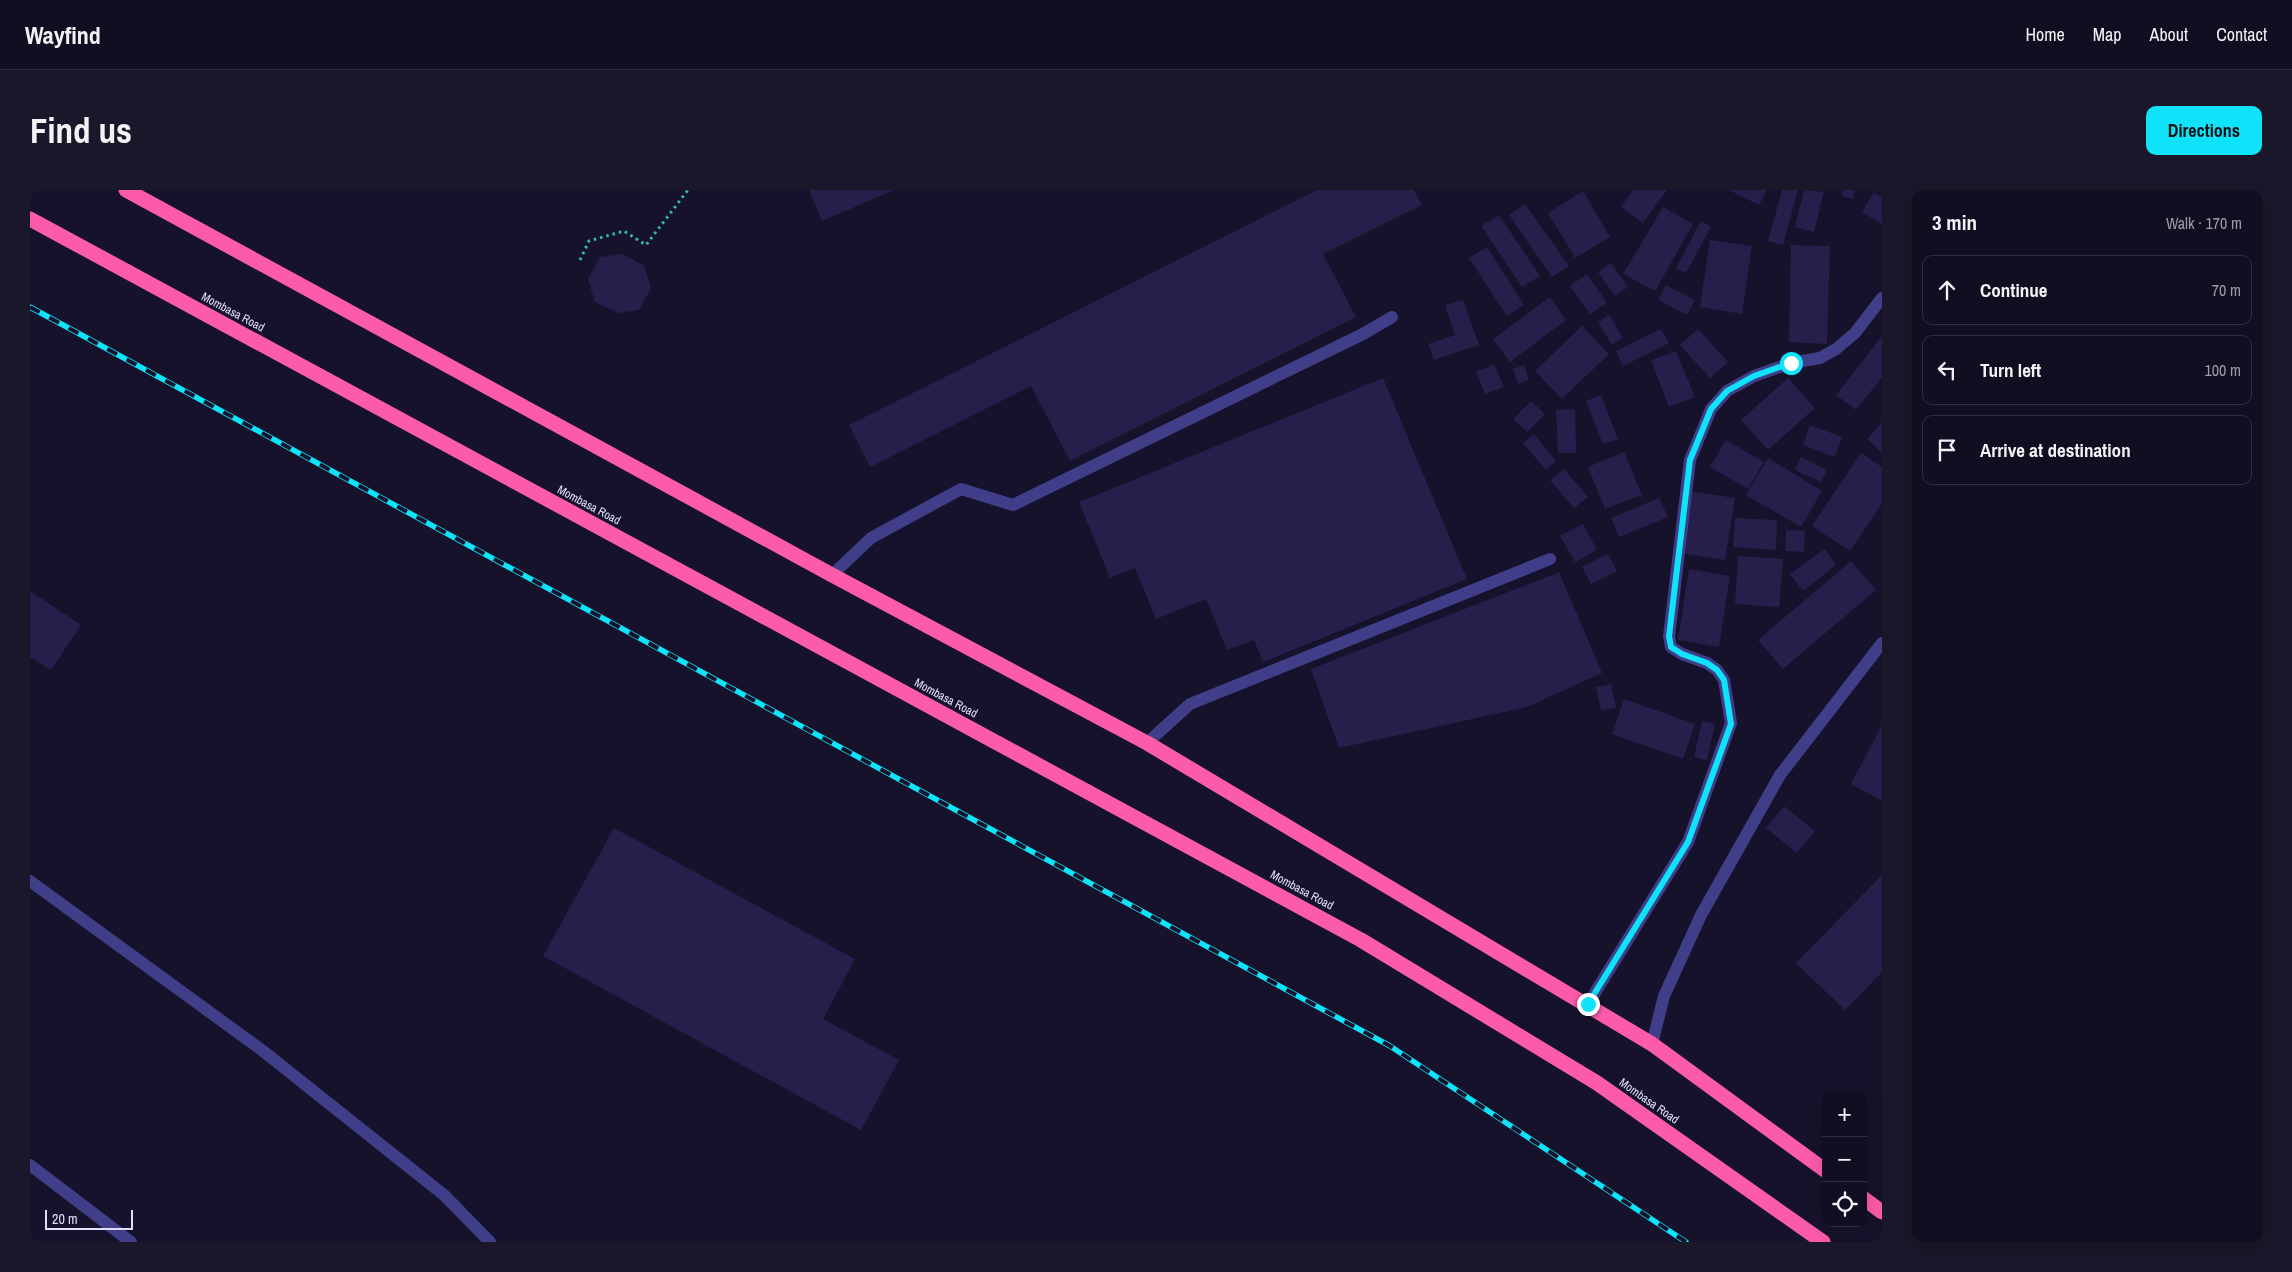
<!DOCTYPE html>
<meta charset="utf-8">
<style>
:root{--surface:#100e20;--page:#191729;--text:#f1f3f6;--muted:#9c9ca5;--line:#302e3e;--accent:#0ee3f9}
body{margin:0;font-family:"Archivo Narrow",sans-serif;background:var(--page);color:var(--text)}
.controls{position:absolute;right:15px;bottom:15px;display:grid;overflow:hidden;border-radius:10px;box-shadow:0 5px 20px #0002}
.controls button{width:45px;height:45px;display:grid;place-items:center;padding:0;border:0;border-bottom:1px solid var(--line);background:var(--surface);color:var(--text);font:25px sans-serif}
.scale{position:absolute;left:15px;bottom:12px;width:88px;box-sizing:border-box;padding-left:5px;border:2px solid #e0ddfe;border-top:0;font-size:14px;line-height:18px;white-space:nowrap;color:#e0ddfe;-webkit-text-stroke:4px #16122b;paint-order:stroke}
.stop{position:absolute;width:15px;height:15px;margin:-11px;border:4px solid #0ee3f9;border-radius:50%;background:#fff}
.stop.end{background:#0ee3f9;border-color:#fff;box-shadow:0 1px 5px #0008}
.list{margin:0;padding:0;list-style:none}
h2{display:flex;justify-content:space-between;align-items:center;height:65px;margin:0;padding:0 20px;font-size:21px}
h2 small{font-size:16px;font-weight:400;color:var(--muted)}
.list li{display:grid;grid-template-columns:32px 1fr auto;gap:15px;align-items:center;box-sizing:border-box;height:70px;margin:0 10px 10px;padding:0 10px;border:1px solid var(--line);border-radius:10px}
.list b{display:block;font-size:19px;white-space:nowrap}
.list em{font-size:16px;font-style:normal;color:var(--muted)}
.icon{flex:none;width:28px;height:28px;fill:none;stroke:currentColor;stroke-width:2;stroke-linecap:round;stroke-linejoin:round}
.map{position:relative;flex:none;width:1852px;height:1052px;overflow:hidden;border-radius:10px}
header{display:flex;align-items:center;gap:30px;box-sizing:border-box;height:70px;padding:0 25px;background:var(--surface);border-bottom:1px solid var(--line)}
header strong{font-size:24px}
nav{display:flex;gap:28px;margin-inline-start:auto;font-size:18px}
.intro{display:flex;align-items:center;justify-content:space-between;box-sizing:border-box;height:120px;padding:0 30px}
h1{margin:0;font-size:35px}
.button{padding:12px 22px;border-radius:10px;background:var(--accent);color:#111;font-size:18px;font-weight:700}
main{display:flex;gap:30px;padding:0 30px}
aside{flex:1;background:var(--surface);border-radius:10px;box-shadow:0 5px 20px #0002}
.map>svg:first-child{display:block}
</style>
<header>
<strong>Wayfind</strong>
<nav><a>Home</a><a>Map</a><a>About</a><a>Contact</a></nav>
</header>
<div class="intro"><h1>Find us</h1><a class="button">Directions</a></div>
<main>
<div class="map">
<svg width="1852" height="1052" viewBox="0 0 1852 1052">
<rect width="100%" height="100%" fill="#16122b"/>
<!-- building -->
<g fill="#271e4b">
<polygon points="779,0 864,0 792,31"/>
<polygon points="1287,0 1384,0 1392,15 1293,64 1326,127 1040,271 1001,196 840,277 819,235"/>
<polygon points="1603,0 1637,0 1613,33 1591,17"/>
<polygon points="1699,0 1737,0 1729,15"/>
<polygon points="1752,0 1768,0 1753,55 1738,51"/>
<polygon points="1774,0 1794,2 1784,42 1765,37"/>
<polygon points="1813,0 1825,0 1823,9 1812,6"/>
<polygon points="1553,1 1580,47 1545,68 1518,23"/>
<polygon points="1844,2 1852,7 1852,34 1832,22"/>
<polygon points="1495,14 1539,76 1522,87 1479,25"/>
<polygon points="1633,17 1663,34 1625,101 1593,84"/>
<polygon points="1469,25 1510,86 1492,97 1451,36"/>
<polygon points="1671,31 1681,37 1656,83 1646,78"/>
<polygon points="1680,50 1722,56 1712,124 1670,117"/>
<polygon points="1761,55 1800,56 1797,154 1759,152"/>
<polygon points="1457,57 1494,115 1477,126 1439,68"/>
<polygon points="593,64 614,76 621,98 609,120 588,123 565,112 558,89 570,67"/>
<polygon points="1581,73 1598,97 1585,106 1568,82"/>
<polygon points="1557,84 1577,113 1560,124 1540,96"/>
<polygon points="1636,95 1665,110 1657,125 1628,110"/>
<polygon points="1520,107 1536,130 1480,172 1463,149"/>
<polygon points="1433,110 1449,155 1404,170 1398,154 1425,145 1415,115"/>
<polygon points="1579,125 1593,148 1582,155 1568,132"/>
<polygon points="1552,136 1579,164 1532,209 1505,181"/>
<polygon points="1631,139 1639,153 1593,176 1586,161"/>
<polygon points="1668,139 1698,172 1680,188 1650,155"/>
<polygon points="1852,146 1852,187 1826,220 1806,205"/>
<polygon points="1646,161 1665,207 1639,217 1621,170"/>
<polygon points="1464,174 1474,197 1455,204 1446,182"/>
<polygon points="1494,175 1499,190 1488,194 1483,179"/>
<polygon points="1353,188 1437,389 1233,472 1224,450 1197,460 1176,409 1126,429 1105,378 1080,388 1049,312"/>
<polygon points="1758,188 1785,218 1738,260 1711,230"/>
<polygon points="1571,205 1588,249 1573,254 1556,211"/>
<polygon points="1501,211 1515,224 1497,242 1483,229"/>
<polygon points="1545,219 1546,263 1528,263 1526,220"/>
<polygon points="1852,232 1852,263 1837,249"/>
<polygon points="1780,235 1812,247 1805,267 1773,255"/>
<polygon points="1504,244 1526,271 1516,280 1493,253"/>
<polygon points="1696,250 1734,272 1718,299 1680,277"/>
<polygon points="1594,262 1612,305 1575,319 1558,277"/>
<polygon points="1831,263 1852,277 1852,313 1820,361 1782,336"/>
<polygon points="1771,267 1797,280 1791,292 1765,280"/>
<polygon points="1738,268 1792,301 1771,337 1716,305"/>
<polygon points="1534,279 1558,307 1544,318 1520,290"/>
<polygon points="1661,301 1705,308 1695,370 1651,363"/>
<polygon points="1629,308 1638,327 1589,347 1581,328"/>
<polygon points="1705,328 1747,330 1746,360 1703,357"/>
<polygon points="1553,334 1567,360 1545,372 1530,346"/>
<polygon points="1756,340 1775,341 1774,362 1755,361"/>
<polygon points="1795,359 1806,375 1773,401 1760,384"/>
<polygon points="1578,364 1587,381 1561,394 1552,377"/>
<polygon points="1708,366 1753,369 1749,417 1705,414"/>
<polygon points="1821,371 1846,400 1753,479 1728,450"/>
<polygon points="1659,379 1700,386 1689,457 1648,450"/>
<polygon points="1529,382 1572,483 1497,517 1309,558 1281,479"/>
<polygon points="0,401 51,435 21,480 0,467"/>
<polygon points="1581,494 1586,518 1571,520 1566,497"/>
<polygon points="1594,509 1665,534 1653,569 1582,544"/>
<polygon points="1672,531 1685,534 1677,570 1664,567"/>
<polygon points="1852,535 1852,611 1821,594"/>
<polygon points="1754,616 1785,641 1767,663 1736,638"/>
<polygon points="584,638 825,769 793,829 869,870 831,940 513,766"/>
<polygon points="1852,685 1852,782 1815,820 1766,773"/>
</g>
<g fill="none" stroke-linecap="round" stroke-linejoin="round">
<!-- path -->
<polyline stroke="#34bab1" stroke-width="3" stroke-dasharray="2.5 4" stroke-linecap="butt" points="550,70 559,51 594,41 616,55 658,0"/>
<!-- lane -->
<g stroke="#403e88" stroke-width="12">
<polyline points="802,385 841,348 931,299 983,315 1333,144 1362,127"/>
<polyline points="1117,553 1160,514 1520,369"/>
<polyline points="0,691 233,861 414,1005 460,1052"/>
<polyline points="1622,854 1634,806 1671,725 1750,585 1852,453"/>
<polyline points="0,975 101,1052"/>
</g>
<!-- street -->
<polyline stroke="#403e88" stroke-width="12" points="1558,814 1658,652 1701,533 1694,490 1687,480 1677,473 1652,464 1641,457 1639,446 1660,270 1681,219 1697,201 1724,186 1761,173 1790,168 1806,159 1825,143 1852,108"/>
<!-- highway -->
<g stroke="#fb5ba9" stroke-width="15">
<polyline points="96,0 802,385 1117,553 1622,854 1796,981"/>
<polyline points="0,29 1331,750 1567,893 1793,1052"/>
<polyline points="1833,1008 1852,1022"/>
</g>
<!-- rail casing -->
<g stroke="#0ee3f9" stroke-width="5.5">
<polyline id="rail" points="0,117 1360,856 1656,1052"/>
</g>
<!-- rail -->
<use href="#rail" stroke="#16122b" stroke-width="4" stroke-dasharray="11" stroke-linecap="butt"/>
</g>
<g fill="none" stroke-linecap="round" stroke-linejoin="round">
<!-- route -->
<polyline stroke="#0ee3f9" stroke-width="6" points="1558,814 1658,652 1701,534 1694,490 1687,480 1677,473 1652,464 1641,457 1639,446 1660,270 1681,219 1697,201 1724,186 1761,173"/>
</g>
<g text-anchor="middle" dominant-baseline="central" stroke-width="4" stroke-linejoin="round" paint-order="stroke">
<!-- street labels -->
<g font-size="12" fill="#e0ddfe" stroke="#16122b">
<text transform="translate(203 122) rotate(28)">Mombasa Road</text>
<text transform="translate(559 315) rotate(28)">Mombasa Road</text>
<text transform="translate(916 508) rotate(28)">Mombasa Road</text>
<text transform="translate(1272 700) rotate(28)">Mombasa Road</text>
<text transform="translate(1619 911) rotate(35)">Mombasa Road</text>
</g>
</g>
</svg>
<div class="controls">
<button>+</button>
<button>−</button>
<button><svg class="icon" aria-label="locate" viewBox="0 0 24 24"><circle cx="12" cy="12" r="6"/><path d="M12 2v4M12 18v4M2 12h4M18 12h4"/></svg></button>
</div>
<div class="scale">20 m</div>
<div class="stop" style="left:1761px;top:173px"></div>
<div class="stop end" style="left:1558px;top:814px"></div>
</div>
<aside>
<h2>3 min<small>Walk · 170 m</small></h2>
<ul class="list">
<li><svg class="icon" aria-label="ahead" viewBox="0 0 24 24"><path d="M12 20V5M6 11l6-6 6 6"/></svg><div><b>Continue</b></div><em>70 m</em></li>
<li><svg class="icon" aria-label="left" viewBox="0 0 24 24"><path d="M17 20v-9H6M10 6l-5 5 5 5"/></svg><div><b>Turn left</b></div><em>100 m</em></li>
<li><svg class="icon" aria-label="arrive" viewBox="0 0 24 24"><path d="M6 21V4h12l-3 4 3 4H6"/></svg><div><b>Arrive at destination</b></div></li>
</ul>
</aside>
</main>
